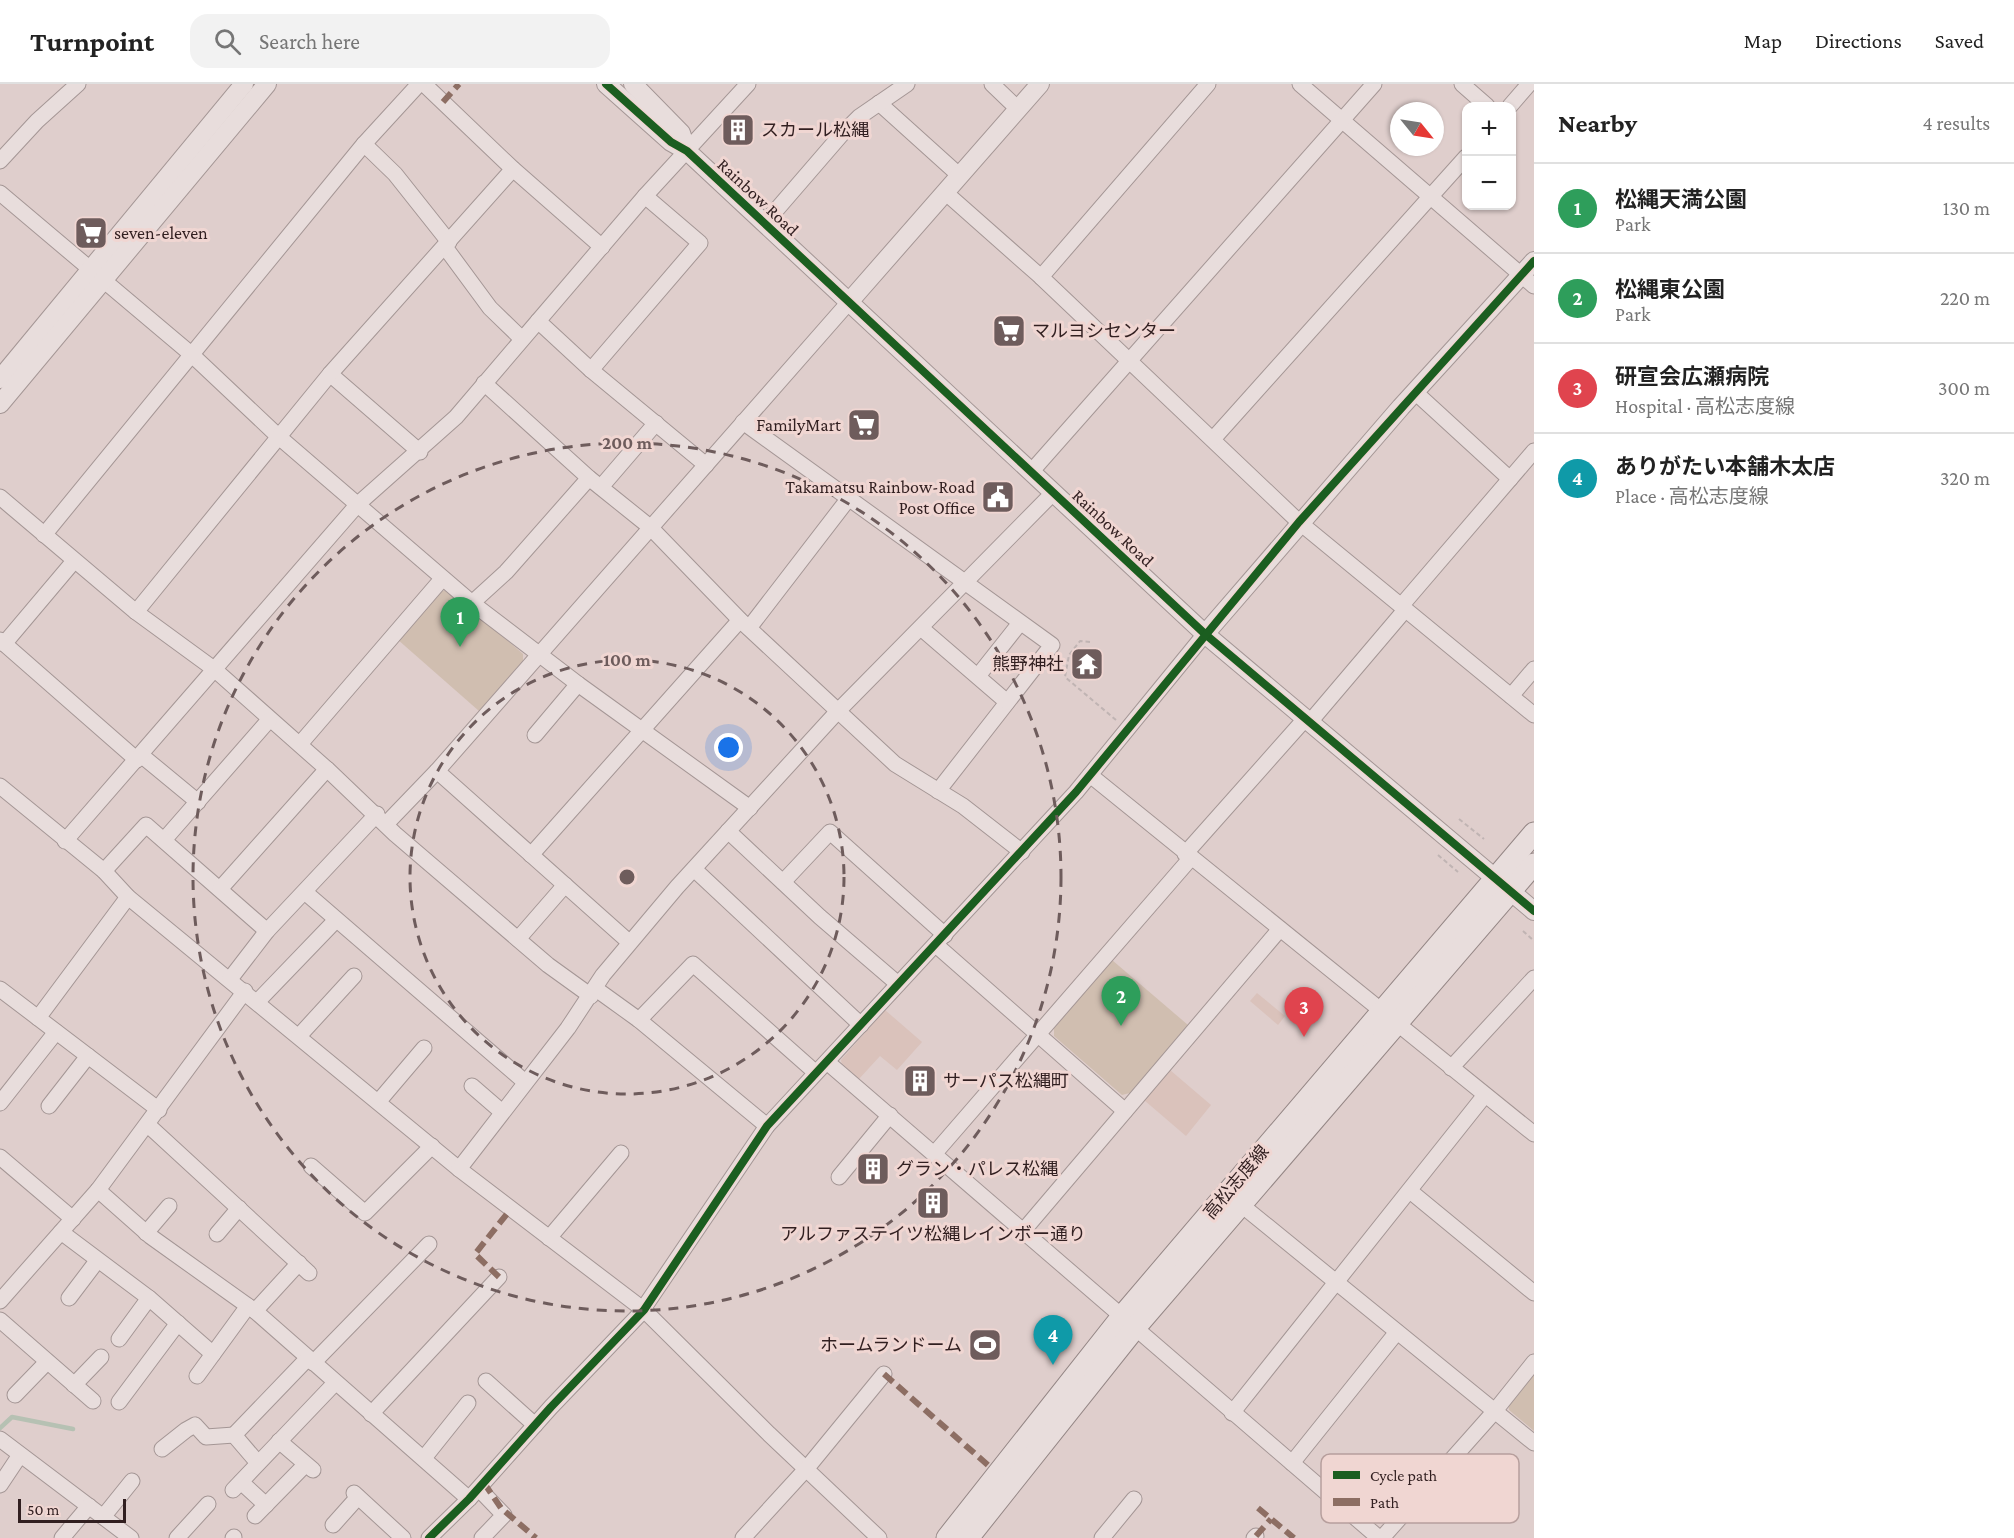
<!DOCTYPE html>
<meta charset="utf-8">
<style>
:root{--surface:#fff;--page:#f2f2f2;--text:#222;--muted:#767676;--line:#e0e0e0;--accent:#6e5c5c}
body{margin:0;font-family:"Crimson Pro","Noto Sans JP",serif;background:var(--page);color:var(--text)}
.controls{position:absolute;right:18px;top:18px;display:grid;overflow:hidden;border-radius:12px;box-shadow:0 2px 4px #0004}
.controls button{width:54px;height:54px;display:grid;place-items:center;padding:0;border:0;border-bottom:2px solid var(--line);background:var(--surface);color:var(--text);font:30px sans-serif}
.compass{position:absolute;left:1390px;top:18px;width:54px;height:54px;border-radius:50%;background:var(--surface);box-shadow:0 2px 4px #0004;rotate:120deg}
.scale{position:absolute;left:18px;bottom:15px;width:108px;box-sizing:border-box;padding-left:6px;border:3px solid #311f20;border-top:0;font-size:16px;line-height:21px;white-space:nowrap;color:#311f20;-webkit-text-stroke:4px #f0d6d2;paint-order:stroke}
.you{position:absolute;left:729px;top:664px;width:21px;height:21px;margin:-15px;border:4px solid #fff;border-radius:50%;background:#1a73e8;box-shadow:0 0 0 9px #1a73e833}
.badge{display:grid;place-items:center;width:39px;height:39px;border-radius:50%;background:var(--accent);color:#fff;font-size:20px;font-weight:700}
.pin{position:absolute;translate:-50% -50px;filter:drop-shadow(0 2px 3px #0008)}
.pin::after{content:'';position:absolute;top:32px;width:21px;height:18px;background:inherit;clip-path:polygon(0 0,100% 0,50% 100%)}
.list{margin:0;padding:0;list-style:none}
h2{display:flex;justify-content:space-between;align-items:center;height:78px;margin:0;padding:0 24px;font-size:26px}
h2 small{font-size:20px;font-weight:400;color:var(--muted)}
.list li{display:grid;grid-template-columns:39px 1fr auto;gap:18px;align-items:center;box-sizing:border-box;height:90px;padding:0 24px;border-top:2px solid var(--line)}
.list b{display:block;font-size:22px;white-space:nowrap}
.list p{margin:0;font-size:20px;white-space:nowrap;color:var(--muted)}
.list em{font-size:20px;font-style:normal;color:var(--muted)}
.icon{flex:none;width:33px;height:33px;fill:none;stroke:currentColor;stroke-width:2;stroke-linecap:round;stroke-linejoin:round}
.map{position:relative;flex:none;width:1534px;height:1454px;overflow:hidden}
header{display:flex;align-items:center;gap:36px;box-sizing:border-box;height:84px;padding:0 30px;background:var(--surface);border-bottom:2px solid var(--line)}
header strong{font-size:28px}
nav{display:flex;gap:33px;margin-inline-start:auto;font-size:21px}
.search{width:420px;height:54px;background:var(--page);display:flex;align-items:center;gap:15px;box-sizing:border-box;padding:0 21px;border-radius:18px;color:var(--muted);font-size:22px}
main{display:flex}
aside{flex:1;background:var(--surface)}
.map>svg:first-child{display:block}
</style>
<header>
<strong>Turnpoint</strong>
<div class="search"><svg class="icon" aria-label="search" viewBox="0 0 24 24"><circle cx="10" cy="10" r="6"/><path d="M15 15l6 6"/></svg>Search here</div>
<nav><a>Map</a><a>Directions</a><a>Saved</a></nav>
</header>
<main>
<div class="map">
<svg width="1534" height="1454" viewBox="0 0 1534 1454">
<rect width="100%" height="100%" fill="#dfcecc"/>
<!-- farmland -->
<g fill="#dac2bb">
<polygon points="1257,909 1285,932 1278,941 1250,917"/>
<polygon points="885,926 922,958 897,986 880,972 858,996 842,982 841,976"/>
<polygon points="1170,986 1211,1021 1186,1052 1144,1016"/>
</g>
<!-- green -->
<g fill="#d0beb0">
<polygon points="449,506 523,570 523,577 479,627 397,555 440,507"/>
<polygon points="1112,876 1188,941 1130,1009 1122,1011 1054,952 1054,944"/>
<polygon points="1534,1287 1534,1347 1509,1326 1508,1319"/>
</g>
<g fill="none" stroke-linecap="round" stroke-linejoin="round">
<!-- stream -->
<polyline stroke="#b6c1b3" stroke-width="4.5" points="0,1344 12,1333 73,1345"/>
<!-- minor casing -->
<g stroke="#a49695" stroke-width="17">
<g id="minor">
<polyline points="424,0 513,85 602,163"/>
<polyline points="992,0 1018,25"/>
<polyline points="1300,0 1534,202"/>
<polyline points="1462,0 1487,22"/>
<polyline points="879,19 960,92"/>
<polyline points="1510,22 1529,0"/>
<polyline points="364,60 395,90 449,158"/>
<polyline points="0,77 37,37 78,0"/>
<polyline points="0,109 191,270 279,353 472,519 578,600 750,724"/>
<polyline points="946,109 1041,193 1299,438 1534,631"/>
<polyline points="765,139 841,51 859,33 907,0"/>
<polyline points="445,163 490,224 522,255"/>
<polyline points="1041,193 1208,0"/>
<polyline points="538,237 591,286 706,381"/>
<polyline points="591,286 700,159 645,112"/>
<polyline points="330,290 420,368"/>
<polyline points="484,299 589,394 650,443 740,536 895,680 963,722 1022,768"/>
<polyline points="1415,308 1510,395"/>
<polyline points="743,338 1052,561 938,707"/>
<polyline points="1214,354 1466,73"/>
<polyline points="1031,388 1374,0"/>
<polyline points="601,403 656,339"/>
<polyline points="0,413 136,528 214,585 327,685 395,750 548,881 591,912"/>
<polyline points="44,451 364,60 419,0"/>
<polyline points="472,519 506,488 589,394"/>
<polyline points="1401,522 1534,367"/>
<polyline points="136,528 330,290 513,85"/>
<polyline points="749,544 849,414"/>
<polyline points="921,544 1007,618"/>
<polyline points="0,556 137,676"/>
<polyline points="4,560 74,477"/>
<polyline points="978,592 1020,539"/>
<polyline points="1511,612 1534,585"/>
<polyline points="1309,639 1405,526"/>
<polyline points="535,651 578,600"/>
<polyline points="300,660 442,495"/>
<polyline points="141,671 198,718"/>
<polyline points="437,687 629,858"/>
<polyline points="1090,691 1534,1050"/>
<polyline points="0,702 104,787 128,813 459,1085 644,1226 769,1350 879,1454"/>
<polyline points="386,740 437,687 849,218"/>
<polyline points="728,747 820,833 898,900"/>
<polyline points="164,756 269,636"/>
<polyline points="65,757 358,420 456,333 645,112 748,0"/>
<polyline points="1185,770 1305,635"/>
<polyline points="531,771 740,536"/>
<polyline points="694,785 861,941"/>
<polyline points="104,787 146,741 267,847"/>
<polyline points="783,798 830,748 945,851"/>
<polyline points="220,805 327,685"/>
<polyline points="306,809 525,998"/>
<polyline points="518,855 565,801"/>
<polyline points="936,861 1125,1027"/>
<polyline points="230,895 267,847 377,730"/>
<polyline points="0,905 159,1026"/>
<polyline points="596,905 639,936 767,1042"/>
<polyline points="258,917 336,836"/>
<polyline points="38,934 128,813"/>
<polyline points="639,936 693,880 815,988"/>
<polyline points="299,952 354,892"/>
<polyline points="827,978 1379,1454"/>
<polyline points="1451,984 1534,894"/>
<polyline points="472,1002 502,1028"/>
<polyline points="379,1017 424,964"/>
<polyline points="0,1019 56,948"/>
<polyline points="49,1022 88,972"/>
<polyline points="148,1041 309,1189"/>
<polyline points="935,1069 1190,775"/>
<polyline points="0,1073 73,1135"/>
<polyline points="311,1082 365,1129 432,1062"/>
<polyline points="459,1085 568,944 603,891 677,803 838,627 1053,409"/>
<polyline points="839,1093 890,1031"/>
<polyline points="98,1106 150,1152 255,1227 469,1415"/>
<polyline points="1410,1107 1534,1209"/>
<polyline points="1234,1115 1534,1359"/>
<polyline points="1024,1146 1280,845"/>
<polyline points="61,1148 149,1214 213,1270"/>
<polyline points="146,1149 169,1122"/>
<polyline points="217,1150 239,1124"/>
<polyline points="549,1154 621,1069"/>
<polyline points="69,1214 97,1177"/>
<polyline points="0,1217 98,1106 245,907"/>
<polyline points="255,1227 299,1179"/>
<polyline points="0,1236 93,1317"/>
<polyline points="119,1255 149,1214"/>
<polyline points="313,1279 429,1160"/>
<polyline points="197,1292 248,1222"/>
<polyline points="486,1297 535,1341"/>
<polyline points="74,1301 101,1273"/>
<polyline points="15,1311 47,1278"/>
<polyline points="119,1318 178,1239"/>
<polyline points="1232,1329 1485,1011"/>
<polyline points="371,1330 499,1193"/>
<polyline points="0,1355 131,1454"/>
<polyline points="279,1357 313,1386"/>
<polyline points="162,1365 186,1346 195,1341 206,1353 234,1351"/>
<polyline points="424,1374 468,1319"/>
<polyline points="258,1379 234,1351 308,1274"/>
<polyline points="1292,1379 1397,1248"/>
<polyline points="241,1398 266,1421"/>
<polyline points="0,1401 20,1371"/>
<polyline points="479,1405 504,1431 482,1454"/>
<polyline points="233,1406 335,1299"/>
<polyline points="354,1409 403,1454"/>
<polyline points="255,1432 305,1381"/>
<polyline points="103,1433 132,1397"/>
<polyline points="333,1441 358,1413"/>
<polyline points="62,1454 89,1422"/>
<polyline points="177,1454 208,1420"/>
<polyline points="233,1454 234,1453"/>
<polyline points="429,1454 469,1415 551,1323 639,1231 767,1042 1076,708 1205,550"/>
<polyline points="743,1454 807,1384 884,1290"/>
<polyline points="1102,1454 1134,1415"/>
<polyline points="1254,1454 1256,1452"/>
<polyline points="1382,1454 1494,1328 1534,1278"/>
</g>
</g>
<!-- tertiary casing -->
<g stroke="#a49695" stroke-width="20">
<g id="tertiary">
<polyline points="606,0 671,58 687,67 1205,550 1534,827"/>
<polyline points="633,0 681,49 687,67"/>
<polyline points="849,218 1040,0"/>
<polyline points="0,295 244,0"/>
<polyline points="0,320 267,0"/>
<polyline points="1205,550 1401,323 1534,177"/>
</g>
</g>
<!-- secondary casing -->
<g stroke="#948685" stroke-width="23">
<g id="secondary">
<polyline points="947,1454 1123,1231 1534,749"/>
<polyline points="968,1454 1135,1244 1534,780"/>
</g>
</g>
<!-- path -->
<g stroke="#c0b4b3" stroke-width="2" stroke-dasharray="4.5 3" stroke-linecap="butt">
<polyline points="1090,558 1080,557 1069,571 1065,593 1116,636"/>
<polyline points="1459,735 1484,755"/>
<polyline points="1438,771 1458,788"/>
<polyline points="1523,847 1534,857"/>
</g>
<!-- minor -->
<use href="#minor" stroke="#e8dddc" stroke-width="15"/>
<!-- tertiary -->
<use href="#tertiary" stroke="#e8dddc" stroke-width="18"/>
<!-- secondary -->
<use href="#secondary" stroke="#e8dddc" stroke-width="21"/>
<!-- quiet -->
<g stroke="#8d6e63" stroke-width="6" stroke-dasharray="12 6" stroke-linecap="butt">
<polyline points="443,18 459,0"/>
<polyline points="499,1193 475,1170 510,1126"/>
<polyline points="884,1290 989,1382"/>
<polyline points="484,1399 501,1424 536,1454"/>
<polyline points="1258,1424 1294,1454"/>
<polyline points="1256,1452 1271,1435"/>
</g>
<!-- cycleway casing -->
<g stroke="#f0d6d2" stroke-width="11">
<g id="cycleway">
<polyline points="606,0 671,58 687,67 1205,550 1534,827"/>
<polyline points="429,1454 469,1415 551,1323 644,1226 767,1042 1076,708 1299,438 1534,177"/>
</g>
</g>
<!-- cycleway -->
<use href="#cycleway" stroke="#1b5e20" stroke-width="8"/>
</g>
<!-- distance rings -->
<g fill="none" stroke="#6e5c5c" stroke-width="3" stroke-dasharray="10 8">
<circle cx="627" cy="793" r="217"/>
<circle cx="627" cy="793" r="434"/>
</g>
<!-- icons -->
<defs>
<g id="building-square" transform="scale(1.725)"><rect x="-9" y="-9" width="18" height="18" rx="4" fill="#6e5c5c" stroke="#f0d6d2"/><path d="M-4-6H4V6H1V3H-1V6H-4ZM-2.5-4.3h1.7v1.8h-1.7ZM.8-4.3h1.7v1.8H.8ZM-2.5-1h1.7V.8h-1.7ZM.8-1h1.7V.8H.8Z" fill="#fff"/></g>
<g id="supermarket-square" transform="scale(1.725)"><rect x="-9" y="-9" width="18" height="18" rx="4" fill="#6e5c5c" stroke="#f0d6d2"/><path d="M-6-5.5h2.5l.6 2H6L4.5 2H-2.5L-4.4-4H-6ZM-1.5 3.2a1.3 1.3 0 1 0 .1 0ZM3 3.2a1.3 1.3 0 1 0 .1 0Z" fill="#fff"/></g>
<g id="civic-square" transform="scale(1.725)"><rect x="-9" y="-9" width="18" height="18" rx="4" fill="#6e5c5c" stroke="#f0d6d2"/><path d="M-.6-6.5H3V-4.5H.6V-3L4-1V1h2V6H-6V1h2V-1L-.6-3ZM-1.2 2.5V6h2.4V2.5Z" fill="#fff"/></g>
<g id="temple-square" transform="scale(1.725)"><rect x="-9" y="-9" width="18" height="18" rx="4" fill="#6e5c5c" stroke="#f0d6d2"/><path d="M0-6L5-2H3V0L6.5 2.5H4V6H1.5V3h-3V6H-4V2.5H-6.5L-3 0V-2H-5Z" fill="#fff"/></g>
<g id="stadium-square" transform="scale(1.725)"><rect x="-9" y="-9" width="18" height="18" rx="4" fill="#6e5c5c" stroke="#f0d6d2"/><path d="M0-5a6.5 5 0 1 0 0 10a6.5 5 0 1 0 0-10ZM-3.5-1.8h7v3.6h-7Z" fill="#fff"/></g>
</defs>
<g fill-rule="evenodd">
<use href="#building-square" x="738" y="46"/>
<use href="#supermarket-square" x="91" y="149"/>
<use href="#supermarket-square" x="1009" y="247"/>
<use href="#supermarket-square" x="864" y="341"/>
<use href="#civic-square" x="998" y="413"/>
<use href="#temple-square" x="1087" y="580"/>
<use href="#building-square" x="920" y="997"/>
<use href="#building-square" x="873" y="1085"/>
<use href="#building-square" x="933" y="1119"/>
<use href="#stadium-square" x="985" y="1261"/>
</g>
<g text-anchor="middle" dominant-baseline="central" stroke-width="6" stroke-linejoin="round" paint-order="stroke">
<!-- poi labels -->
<g font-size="18" fill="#311f20" stroke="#f0d6d2" text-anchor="start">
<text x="761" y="46">スカール松縄</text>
<text x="114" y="149">seven-eleven</text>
<text x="1032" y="247">マルヨシセンター</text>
<text x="841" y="341" text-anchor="end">FamilyMart</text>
<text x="975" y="403" text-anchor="end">Takamatsu Rainbow-Road<tspan x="975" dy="21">Post Office</tspan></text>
<text x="1064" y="580" text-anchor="end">熊野神社</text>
<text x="943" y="997">サーパス松縄町</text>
<text x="896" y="1085">グラン・パレス松縄</text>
<text x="933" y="1150" text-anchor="middle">アルファステイツ松縄レインボー通り</text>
<text x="962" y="1261" text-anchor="end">ホームランドーム</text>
</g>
<!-- street labels -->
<g font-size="18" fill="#311f20" stroke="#f0d6d2">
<text transform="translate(758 113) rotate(43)">Rainbow Road</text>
<text transform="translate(1113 444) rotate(43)">Rainbow Road</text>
<text transform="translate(1236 1098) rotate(-50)">高松志度線</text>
</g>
</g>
<!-- legend -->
<rect x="1321" y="1370" width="198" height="69" rx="9" fill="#f0d6d2" stroke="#b79f9d" stroke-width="1.5"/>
<rect x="1333" y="1387" width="27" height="8" fill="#1b5e20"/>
<rect x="1333" y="1414" width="27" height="8" fill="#8d6e63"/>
<g font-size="16" fill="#311f20">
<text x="1370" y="1397">Cycle path</text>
<text x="1370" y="1424">Path</text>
</g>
<circle cx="627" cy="793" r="9" fill="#6e5c5c" stroke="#f0d6d2" stroke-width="3"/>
<g font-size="18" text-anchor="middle" font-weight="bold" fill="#6e5c5c" stroke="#f0d6d2" stroke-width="6" stroke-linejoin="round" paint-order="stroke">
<text x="627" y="365">200 m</text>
<text x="627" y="582">100 m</text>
</g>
</svg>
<div class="controls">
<button>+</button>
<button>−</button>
</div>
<svg class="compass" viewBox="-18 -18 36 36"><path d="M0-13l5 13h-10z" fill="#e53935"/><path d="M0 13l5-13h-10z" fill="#767676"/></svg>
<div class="scale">50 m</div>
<div class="you"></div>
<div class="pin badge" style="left:460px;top:563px;background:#2e9e5b">1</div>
<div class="pin badge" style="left:1121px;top:942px;background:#2e9e5b">2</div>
<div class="pin badge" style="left:1304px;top:953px;background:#e0444e">3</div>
<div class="pin badge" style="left:1053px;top:1281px;background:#0f9aa8">4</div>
</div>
<aside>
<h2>Nearby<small>4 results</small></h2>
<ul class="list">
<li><span class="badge" style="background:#2e9e5b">1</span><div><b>松縄天満公園</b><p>Park</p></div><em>130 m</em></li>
<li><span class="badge" style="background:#2e9e5b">2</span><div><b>松縄東公園</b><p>Park</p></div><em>220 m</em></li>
<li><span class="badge" style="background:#e0444e">3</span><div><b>研宣会広瀬病院</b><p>Hospital · 高松志度線</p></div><em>300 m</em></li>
<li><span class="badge" style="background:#0f9aa8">4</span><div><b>ありがたい本舗木太店</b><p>Place · 高松志度線</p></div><em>320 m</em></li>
</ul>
</aside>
</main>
